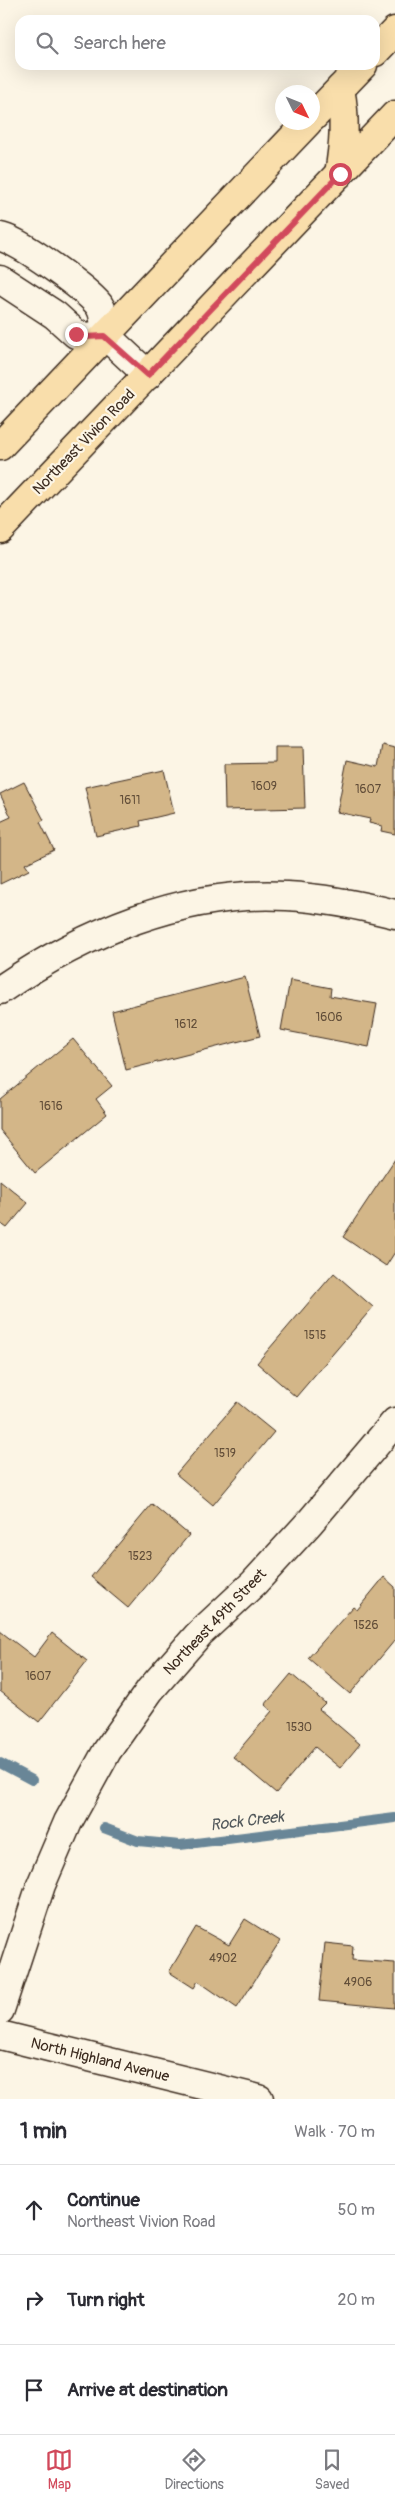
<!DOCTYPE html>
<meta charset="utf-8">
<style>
:root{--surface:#fff;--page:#f7f7f7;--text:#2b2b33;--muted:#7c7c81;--line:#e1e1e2;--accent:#d1495b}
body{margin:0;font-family:Pangolin,sans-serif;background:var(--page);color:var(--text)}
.compass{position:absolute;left:275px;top:85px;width:45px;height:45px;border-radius:50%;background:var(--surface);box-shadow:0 5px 20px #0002;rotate:133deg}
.stop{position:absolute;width:15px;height:15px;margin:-11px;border:4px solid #d1495b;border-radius:50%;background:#fff}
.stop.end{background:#d1495b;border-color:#fff;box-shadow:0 1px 5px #0008}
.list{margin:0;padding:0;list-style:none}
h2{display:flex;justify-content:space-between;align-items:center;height:65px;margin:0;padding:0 20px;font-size:21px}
h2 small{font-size:16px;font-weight:400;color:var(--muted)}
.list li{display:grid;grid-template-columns:32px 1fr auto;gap:15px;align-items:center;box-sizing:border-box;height:90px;padding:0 20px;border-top:1px solid var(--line)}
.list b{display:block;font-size:19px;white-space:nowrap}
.list p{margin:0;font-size:16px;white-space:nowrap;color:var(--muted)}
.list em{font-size:16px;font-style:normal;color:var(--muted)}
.icon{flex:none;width:28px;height:28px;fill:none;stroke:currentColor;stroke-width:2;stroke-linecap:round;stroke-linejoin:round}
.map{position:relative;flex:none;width:395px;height:2099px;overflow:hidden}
.search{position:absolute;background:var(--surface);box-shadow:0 5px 20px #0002;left:15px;right:15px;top:15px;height:55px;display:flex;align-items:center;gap:12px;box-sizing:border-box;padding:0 18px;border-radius:15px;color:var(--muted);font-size:19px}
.sheet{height:335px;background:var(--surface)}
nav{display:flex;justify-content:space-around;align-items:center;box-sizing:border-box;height:70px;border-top:1px solid var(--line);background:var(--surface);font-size:14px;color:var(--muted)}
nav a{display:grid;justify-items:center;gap:2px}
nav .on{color:var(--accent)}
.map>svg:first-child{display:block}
</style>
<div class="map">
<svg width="395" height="2099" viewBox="0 0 395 2099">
<rect width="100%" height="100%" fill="#fcf5e5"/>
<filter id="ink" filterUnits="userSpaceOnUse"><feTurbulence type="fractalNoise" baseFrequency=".02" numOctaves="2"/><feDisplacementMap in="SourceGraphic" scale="10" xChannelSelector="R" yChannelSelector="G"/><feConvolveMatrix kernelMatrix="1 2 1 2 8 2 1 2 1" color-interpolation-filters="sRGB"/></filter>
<g filter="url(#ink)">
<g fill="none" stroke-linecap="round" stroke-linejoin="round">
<!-- stream -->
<g stroke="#698697" stroke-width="10">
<polyline points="0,1763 32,1780"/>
<polyline points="104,1828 138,1841 180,1845 395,1818"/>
</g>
</g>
<!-- building -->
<g fill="#d3b688" stroke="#3b2a1e">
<polygon points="382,745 395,748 395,834 381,831 382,826 369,823 370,819 337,812 347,760 378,767"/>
<polygon points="275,747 303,747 305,808 225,810 224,764 275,763"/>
<polygon points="164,770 174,813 140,821 141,826 96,836 85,787"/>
<polygon points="24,782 44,820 40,822 54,850 25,864 29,870 0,884 0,822 11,817 0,794"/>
<polygon points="245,977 260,1036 126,1070 112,1011"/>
<polygon points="290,980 331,988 330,996 377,1004 369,1047 281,1030"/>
<polygon points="73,1039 112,1086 96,1099 107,1114 35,1173 0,1130 0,1099"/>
<polygon points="395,1159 395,1252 386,1266 343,1237"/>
<polygon points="0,1180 28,1203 7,1228 0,1223"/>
<polygon points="334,1273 373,1307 296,1397 257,1363"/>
<polygon points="237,1402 274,1432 213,1505 176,1474"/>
<polygon points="152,1504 189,1535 128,1608 91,1577"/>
<polygon points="384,1577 395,1587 395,1640 350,1694 308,1658 353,1607 357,1610"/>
<polygon points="0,1631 34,1657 52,1633 87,1661 39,1722 0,1691"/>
<polygon points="291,1674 325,1703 319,1709 360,1744 340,1768 315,1747 276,1793 233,1757 272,1711 265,1705"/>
<polygon points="245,1919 280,1941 237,2008 198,1981 194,1988 169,1972 196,1927 229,1945"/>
<polygon points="325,1943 353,1946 352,1960 395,1963 395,2008 319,2001"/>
</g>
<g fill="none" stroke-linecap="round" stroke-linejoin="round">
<!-- minor casing -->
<g stroke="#3b2a1e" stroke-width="31">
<g id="minor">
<path d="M 0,237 C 18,239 87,290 99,305 C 105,314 105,325 105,335"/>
<polyline points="0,279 55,315 76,334 86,337 105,335 148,375"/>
<path d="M 0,990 C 83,933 184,890 287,896 C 323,898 359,905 395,914"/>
<polyline points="0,2010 41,1885 68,1822 107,1751 150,1690 199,1634 254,1583 310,1522 395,1422"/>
<polyline points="0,2035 259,2099"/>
</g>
</g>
<!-- primary casing -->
<g stroke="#3b2a1e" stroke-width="31">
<g id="primary">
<polyline points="375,52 395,31"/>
<polyline points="312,118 363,65"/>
<path d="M 339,174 C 344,144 346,119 340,89"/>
<polyline points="0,446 308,122"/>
<polyline points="0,529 395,115"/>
</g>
</g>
<!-- minor -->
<use href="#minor" stroke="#fcf5e5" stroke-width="28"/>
<!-- primary -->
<use href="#primary" stroke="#f9deab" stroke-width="28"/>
</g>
</g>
<g fill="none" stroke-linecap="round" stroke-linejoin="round" filter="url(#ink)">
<!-- route -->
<polyline stroke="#d1495b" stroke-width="6" points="76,334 86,337 104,336 148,375 340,174"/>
</g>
<g text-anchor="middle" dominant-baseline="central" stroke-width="4.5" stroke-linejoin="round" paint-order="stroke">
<!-- number labels -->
<g font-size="12" fill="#614d38">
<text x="264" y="786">1609</text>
<text x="368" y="789">1607</text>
<text x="130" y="800">1611</text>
<text x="329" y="1017">1606</text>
<text x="186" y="1024">1612</text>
<text x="51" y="1106">1616</text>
<text x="315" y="1335">1515</text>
<text x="225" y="1453">1519</text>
<text x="140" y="1556">1523</text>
<text x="366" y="1625">1526</text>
<text x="38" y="1676">1607</text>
<text x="299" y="1727">1530</text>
<text x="223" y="1958">4902</text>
<text x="358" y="1982">4906</text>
</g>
<!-- street labels -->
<g font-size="15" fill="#3b2a1e" stroke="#fcf5e5">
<text transform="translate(84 442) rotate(-46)">Northeast Vivion Road</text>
<text transform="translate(215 1622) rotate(-46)">Northeast 49th Street</text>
<text transform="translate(100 2060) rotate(14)">North Highland Avenue</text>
</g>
<!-- water labels -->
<g font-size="16" font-style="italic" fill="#52585b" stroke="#fcf5e5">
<text transform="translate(247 1821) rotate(-7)">Rock Creek</text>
</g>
</g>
</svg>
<svg class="compass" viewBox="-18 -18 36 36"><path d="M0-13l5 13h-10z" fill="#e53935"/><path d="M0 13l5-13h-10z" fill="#7c7c81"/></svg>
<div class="stop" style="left:340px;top:174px"></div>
<div class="stop end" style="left:76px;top:334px"></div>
<div class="search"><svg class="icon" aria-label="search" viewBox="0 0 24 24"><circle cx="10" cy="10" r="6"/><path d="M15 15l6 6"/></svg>Search here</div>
</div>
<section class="sheet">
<h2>1 min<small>Walk · 70 m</small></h2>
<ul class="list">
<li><svg class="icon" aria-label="ahead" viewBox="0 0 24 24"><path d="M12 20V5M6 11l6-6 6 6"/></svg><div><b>Continue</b><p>Northeast Vivion Road</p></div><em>50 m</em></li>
<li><svg class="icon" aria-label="right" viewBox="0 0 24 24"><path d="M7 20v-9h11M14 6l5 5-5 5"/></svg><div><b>Turn right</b></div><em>20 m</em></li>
<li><svg class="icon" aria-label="arrive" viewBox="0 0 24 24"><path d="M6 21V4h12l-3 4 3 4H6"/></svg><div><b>Arrive at destination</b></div></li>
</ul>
</section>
<nav>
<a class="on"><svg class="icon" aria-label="map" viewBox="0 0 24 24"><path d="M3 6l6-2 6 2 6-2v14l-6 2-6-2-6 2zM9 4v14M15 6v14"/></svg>Map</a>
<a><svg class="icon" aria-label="directions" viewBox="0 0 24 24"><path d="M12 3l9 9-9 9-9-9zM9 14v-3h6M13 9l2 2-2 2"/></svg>Directions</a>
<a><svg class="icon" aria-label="saved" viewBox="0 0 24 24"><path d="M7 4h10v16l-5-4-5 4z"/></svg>Saved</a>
</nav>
